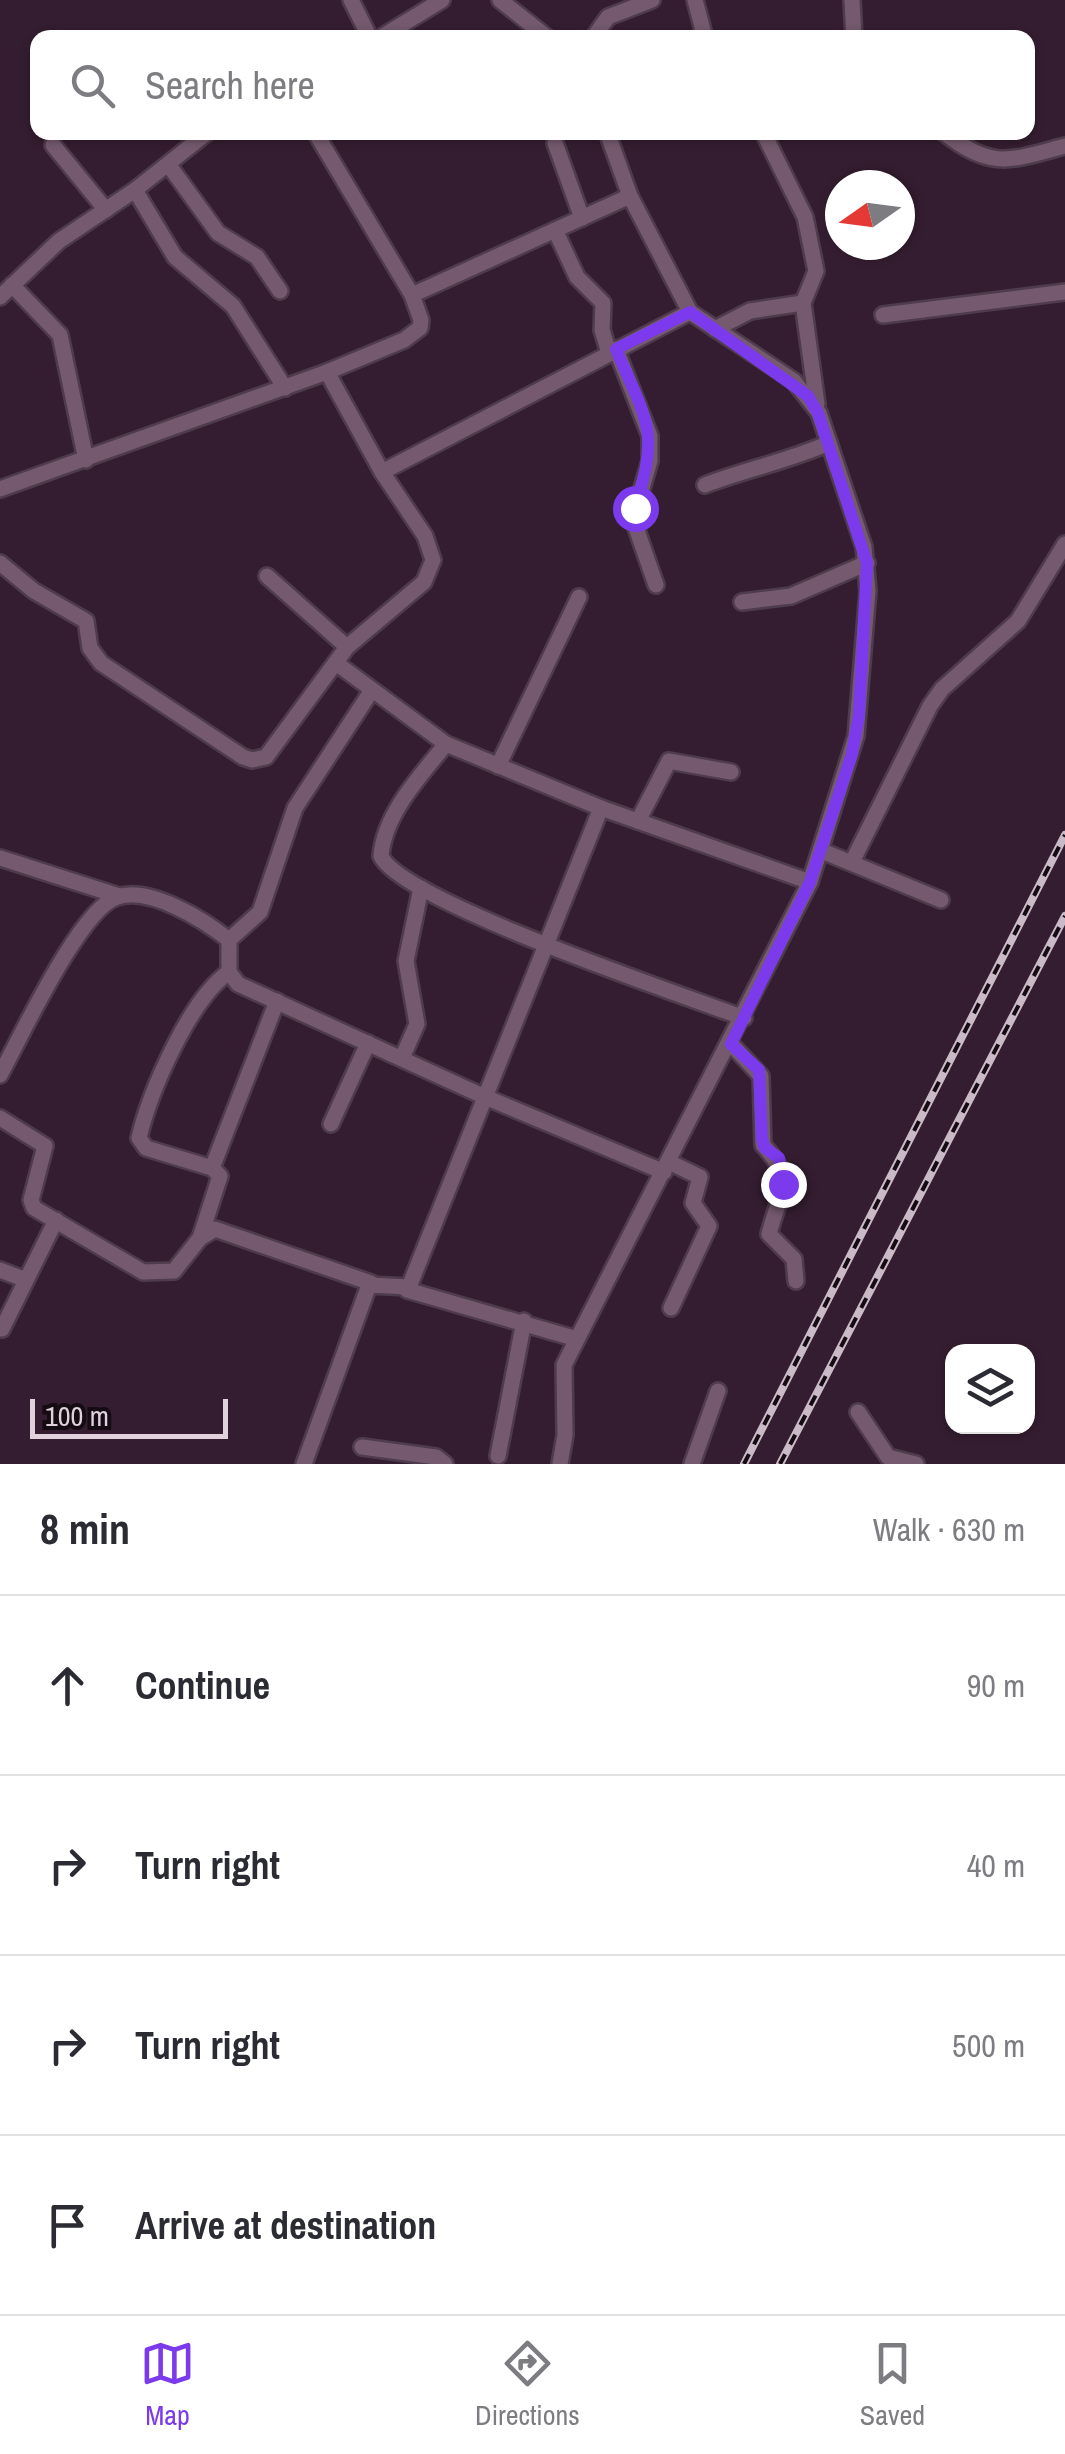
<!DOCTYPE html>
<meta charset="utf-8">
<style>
:root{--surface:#fff;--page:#f7f7f7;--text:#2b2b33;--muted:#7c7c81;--line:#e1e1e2;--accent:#7c3aed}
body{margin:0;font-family:"Archivo Narrow",sans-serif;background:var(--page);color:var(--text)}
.controls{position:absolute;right:30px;bottom:30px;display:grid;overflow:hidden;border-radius:20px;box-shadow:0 2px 8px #0004}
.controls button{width:90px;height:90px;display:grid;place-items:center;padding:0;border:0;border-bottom:2px solid var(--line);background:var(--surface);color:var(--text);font:50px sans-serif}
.compass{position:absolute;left:825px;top:170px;width:90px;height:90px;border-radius:50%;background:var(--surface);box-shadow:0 2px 8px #0004;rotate:256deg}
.scale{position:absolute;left:30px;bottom:25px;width:198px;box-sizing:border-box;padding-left:10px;border:5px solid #e0d1dd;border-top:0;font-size:28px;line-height:35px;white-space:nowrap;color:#e0d1dd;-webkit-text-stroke:8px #150b13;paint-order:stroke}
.stop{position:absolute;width:30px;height:30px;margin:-22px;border:8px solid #7c3aed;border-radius:50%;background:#fff}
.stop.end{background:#7c3aed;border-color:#fff;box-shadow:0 2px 10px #0008}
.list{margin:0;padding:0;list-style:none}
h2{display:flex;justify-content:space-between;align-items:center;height:130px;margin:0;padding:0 40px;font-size:42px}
h2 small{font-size:32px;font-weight:400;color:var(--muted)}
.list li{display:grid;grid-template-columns:65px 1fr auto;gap:30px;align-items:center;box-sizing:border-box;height:180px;padding:0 40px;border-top:2px solid var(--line)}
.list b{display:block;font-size:38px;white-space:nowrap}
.list em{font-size:32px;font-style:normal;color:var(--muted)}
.icon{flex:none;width:55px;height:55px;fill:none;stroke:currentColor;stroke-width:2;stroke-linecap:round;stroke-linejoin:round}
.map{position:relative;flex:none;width:1065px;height:1464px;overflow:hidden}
.search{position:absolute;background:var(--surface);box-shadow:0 2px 8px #0004;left:30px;right:30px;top:30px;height:110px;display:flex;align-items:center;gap:25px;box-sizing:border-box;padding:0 35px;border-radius:20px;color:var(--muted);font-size:38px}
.sheet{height:850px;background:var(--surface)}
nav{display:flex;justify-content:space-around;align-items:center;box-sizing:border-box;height:140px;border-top:2px solid var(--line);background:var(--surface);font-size:28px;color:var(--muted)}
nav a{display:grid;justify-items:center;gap:5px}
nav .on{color:var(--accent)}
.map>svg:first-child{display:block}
</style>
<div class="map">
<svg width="1065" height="1464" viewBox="0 0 1065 1464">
<rect width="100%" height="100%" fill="#341d30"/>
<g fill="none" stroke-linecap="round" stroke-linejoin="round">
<!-- street casing -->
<g stroke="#4e3b4b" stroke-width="20">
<g id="street">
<polyline points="351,0 370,38"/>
<polyline points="500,0 548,38"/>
<polyline points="695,0 705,38"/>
<polyline points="852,0 854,38"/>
<polyline points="380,38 442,0"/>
<polyline points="593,38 608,17 652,0"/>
<polyline points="763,132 805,217 816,271 803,303 817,404"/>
<path d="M 943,132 C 992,170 1009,161 1065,146"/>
<polyline points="555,143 582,218"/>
<polyline points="53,145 106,210"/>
<polyline points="168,164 218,233 257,257 280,291"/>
<polyline points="135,190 175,257 233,306 285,388"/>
<polyline points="555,230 577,277 603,303 602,330 609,353"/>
<polyline points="12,285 60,335 86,460"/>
<polyline points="412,295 630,196"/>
<polyline points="0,297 59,241 135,190 208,132"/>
<polyline points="883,315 1065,292"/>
<polyline points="715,329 750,311 803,303"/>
<polyline points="616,349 650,436 650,461 633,519 656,585"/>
<polyline points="382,472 690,312"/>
<path d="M 705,485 C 747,469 788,461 829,443"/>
<polyline points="0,489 327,372 404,340 420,328 421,320 412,295 315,132"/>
<polyline points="0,563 34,591 86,621 90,648 101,663 243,757 252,760 266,757 347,647 424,582 433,560 425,536 382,472 327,372"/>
<polyline points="267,576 347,647"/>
<polyline points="742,602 791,596 867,563"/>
<polyline points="336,663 446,744 601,808"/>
<path d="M 446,744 C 421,775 384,814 381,856 C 401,901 683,995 744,1018"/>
<polyline points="498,766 579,597"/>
<polyline points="638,821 669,761 731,772"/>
<polyline points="822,851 941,900"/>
<polyline points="0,858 119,896"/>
<polyline points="852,862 930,706 942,689 1018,621 1065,544"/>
<polyline points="229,940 260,912 295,808 372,690"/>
<path d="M 731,1044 L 761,1076 L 763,1145 C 796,1181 780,1190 769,1234 L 794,1259 L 796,1281"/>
<polyline points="402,1058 417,1024 406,961 421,888"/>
<path d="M 0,1075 C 21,1037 80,909 117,897 C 150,886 204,920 229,940 L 229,972 L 238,984 L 485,1097 L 664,1172"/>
<polyline points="0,1118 45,1146 31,1200 34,1208 143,1272 174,1271 200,1238 215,1229 371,1283"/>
<polyline points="331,1124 368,1043"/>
<polyline points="669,1162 700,1177 693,1203 709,1226 671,1308"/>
<polyline points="212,1168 277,1001"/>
<path d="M 200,1238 L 220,1176 L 212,1168 L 146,1148 L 139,1138 C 150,1091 190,999 229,972"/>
<polyline points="0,1270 26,1280"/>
<polyline points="407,1290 577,1339"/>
<polyline points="2,1329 56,1220"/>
<polyline points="858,1412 888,1457 916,1464"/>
<polyline points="362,1447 436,1457 445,1464"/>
<polyline points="498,1456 524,1321"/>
<polyline points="304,1464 369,1285 409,1287 601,808 810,882"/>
<polyline points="560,1464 565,1435 564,1365 810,882 856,736 868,591 864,547 819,413 794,381 690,312 630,196 607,132"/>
<polyline points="692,1464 718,1391"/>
</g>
</g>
<!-- street -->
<use href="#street" stroke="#755a6f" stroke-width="15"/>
<!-- rail casing -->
<g stroke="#cabac7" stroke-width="8">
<g id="rail">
<polyline points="744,1464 1065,835"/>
<polyline points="780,1464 1065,916"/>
</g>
</g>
<!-- rail -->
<use href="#rail" stroke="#150b13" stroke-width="4" stroke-dasharray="11" stroke-linecap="butt"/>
</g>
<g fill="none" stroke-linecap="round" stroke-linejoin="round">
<!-- route -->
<path stroke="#7c3aed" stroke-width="12" d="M 635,508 C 660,429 647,422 616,349 L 690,312 L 808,396 L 818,413 L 867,563 L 859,715 L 852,754 L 810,882 L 731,1044 L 759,1070 L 762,1139 L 765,1148 L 779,1158 L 783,1184"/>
</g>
</svg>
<div class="controls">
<button><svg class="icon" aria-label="layers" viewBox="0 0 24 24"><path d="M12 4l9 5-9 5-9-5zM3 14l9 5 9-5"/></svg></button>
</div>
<svg class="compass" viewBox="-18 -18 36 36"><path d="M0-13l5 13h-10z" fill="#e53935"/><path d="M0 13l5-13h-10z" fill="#7c7c81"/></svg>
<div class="scale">100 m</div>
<div class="stop" style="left:635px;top:508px"></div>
<div class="stop end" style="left:783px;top:1184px"></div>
<div class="search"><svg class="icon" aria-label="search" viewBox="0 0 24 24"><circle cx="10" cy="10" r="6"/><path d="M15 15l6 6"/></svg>Search here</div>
</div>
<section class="sheet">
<h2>8 min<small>Walk · 630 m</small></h2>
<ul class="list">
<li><svg class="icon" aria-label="ahead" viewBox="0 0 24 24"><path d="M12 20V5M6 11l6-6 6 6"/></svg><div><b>Continue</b></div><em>90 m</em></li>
<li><svg class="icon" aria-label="right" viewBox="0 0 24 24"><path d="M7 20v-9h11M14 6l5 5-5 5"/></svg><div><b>Turn right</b></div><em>40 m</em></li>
<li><svg class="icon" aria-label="right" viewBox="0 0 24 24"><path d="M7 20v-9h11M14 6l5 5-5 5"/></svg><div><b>Turn right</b></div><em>500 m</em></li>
<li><svg class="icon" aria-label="arrive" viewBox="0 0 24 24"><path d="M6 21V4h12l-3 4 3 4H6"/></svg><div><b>Arrive at destination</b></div></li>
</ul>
</section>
<nav>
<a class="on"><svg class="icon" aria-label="map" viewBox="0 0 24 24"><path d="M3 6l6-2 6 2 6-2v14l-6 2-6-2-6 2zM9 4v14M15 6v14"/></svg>Map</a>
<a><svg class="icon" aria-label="directions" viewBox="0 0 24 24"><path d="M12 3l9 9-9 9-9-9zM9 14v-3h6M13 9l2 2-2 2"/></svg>Directions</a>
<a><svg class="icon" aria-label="saved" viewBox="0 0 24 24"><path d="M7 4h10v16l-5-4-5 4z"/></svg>Saved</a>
</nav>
